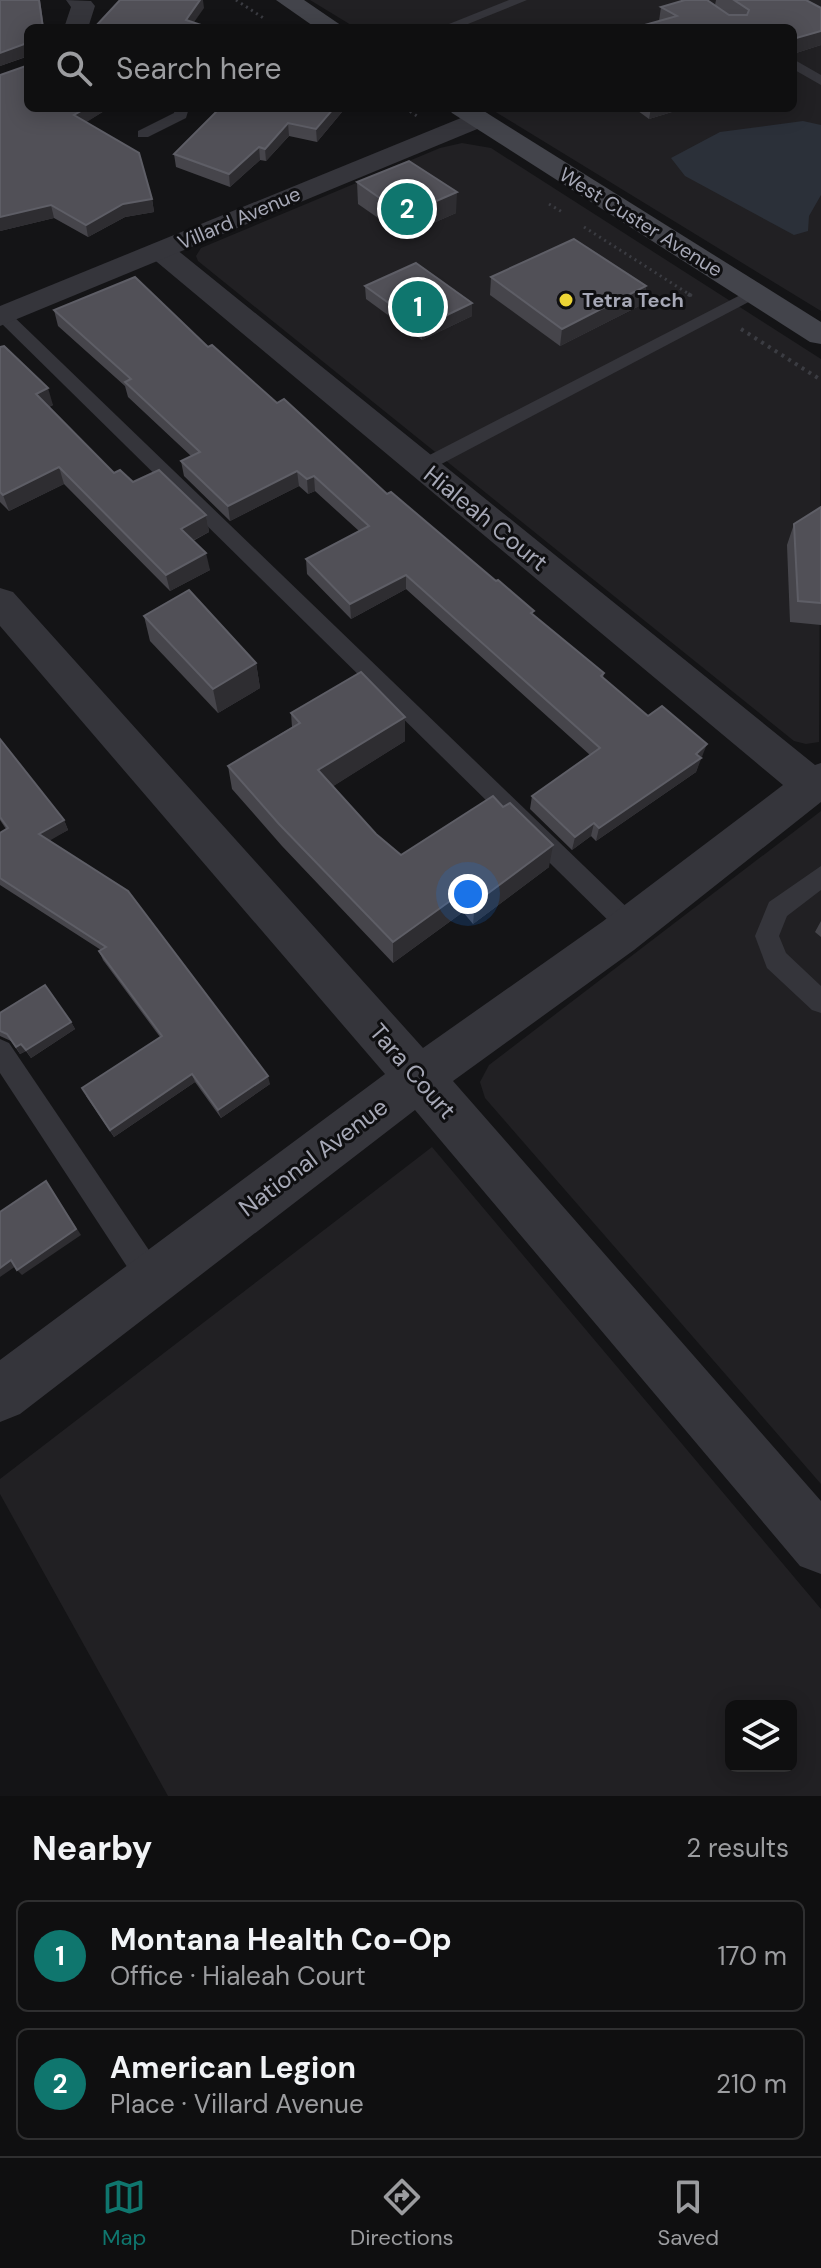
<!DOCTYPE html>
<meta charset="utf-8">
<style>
:root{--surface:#0f0f10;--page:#181819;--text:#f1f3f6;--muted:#9b9c9f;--line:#2f2f30;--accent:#0f766e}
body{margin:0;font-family:"DM Sans",sans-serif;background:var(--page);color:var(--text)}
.controls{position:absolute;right:24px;bottom:24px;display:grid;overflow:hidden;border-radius:12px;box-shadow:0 4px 20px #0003}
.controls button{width:72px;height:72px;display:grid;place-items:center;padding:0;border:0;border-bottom:2px solid var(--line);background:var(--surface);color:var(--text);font:40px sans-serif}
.you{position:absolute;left:468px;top:894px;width:28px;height:28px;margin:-20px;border:6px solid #fff;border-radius:50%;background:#1a73e8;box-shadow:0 0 0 12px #1a73e833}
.badge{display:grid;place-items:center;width:52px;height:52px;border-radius:50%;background:var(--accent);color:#fff;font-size:26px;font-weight:700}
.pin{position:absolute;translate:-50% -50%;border:4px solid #fff;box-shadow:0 2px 8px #0006}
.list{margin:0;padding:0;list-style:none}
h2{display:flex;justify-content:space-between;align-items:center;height:104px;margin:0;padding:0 32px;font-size:34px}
h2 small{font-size:26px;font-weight:400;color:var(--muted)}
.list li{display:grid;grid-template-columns:52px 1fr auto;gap:24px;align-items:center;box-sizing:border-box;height:112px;margin:0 16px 16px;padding:0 16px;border:2px solid var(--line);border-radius:12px}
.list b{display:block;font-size:30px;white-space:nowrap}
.list p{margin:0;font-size:26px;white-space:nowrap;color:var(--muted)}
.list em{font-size:26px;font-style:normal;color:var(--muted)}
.icon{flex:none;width:44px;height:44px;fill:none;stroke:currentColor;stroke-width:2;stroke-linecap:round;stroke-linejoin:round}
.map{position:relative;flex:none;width:821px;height:1796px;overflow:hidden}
.search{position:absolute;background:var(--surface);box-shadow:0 4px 20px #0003;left:24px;right:24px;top:24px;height:88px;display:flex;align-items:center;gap:20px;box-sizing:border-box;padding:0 28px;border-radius:12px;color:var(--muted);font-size:30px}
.sheet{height:360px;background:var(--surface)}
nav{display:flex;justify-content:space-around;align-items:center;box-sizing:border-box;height:112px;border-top:2px solid var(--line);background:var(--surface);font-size:22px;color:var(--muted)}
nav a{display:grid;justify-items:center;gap:4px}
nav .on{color:var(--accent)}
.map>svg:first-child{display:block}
</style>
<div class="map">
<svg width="821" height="1796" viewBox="0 0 821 1796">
<rect width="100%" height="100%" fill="#141416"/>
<!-- built -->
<g fill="#212023" fill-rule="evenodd">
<polygon points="310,0 821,0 821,311 489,108 793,108 793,28 356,28"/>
<polygon points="462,143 491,148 821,359 819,742 806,744 794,741 198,261 196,256 201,248 440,148"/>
<polygon points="821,811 821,1484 485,1098 480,1082 489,1065"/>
<path d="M 432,1147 L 821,1609 L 821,1796 L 168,1796 L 0,1494 L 0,1479 ZM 731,1706 L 791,1706 L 791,1766 L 731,1766 Z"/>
</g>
<!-- water -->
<polygon fill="#2b3039" points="803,121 821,125 821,195 809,216 808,231 794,235 685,176 671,158 720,132"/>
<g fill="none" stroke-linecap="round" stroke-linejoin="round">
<!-- path-far1 -->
<g stroke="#3b3c42" stroke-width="3" stroke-dasharray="2 4" stroke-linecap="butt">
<polyline points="236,0 265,19"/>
<polyline points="405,108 417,116"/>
<polyline points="549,204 562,212"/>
<polyline points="584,227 692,296"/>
</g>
<!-- path -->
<g stroke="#3b3c42" stroke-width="4" stroke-dasharray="3 5" stroke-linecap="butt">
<polyline points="688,294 693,297"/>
<polyline points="741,329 821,380"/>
</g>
<!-- service -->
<g fill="#35353b" fill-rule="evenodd">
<polygon points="509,0 527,0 458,28 439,28"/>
<polygon points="793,59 821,75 821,85 793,69"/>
<polygon points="175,108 189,108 186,118 148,137 138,137 138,131 174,113"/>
<polygon points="754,288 762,293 760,296 430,470 416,470 414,466 416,462"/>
<polygon points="0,312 9,312 639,919 642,926 639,933 630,936 621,933 0,322"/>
<polygon points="821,866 821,890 787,916 779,936 786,953 821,986 821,1013 812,1010 767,968 755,936 769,902"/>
<polygon points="0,1039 9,1043 161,1268 165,1278 161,1288 151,1292 141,1288 0,1073"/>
</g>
<!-- minor -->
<g fill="#35353b" fill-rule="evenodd">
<polygon points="66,0 91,1 95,6 88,28 64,28 71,7"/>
<polygon points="161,242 171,245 815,765 821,763 821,802 634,950 453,1081 821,1501 821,1574 800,1566 415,1110 20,1414 0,1422 0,1360 385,1074 0,626 0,588 13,592 423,1048 602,922 783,785 151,257 146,251 151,245"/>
</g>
<!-- tertiary -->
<polygon fill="#35353b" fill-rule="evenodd" points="478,111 487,113 491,119 487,125 0,326 0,306"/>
<!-- secondary -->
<g fill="#43444b" fill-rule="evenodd">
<polygon points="276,0 304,0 345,28 316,28"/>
<polygon points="448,108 479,108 821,322 821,344 810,342 452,113"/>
</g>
</g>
<!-- wall -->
<g fill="#46454b">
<polygon points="0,0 40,0 44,28 28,28 28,108 109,108 86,122 152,199 154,212 125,217 88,237 54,218 0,231 26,66 26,57 0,66"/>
<polygon points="716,0 806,0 821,8 821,45 793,54 793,28 659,21 661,7 715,5"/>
<polygon points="220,108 342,112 317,142 289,136 266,161 260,160 230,187 176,167 174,154"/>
<polygon points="634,108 685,108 649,119"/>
<polygon points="357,182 456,213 404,236 358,204"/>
<polygon points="491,277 646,286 643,304 560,346 490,295"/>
<polygon points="365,286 472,303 472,316 422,340 366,299"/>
<polygon points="54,310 208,347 277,403 604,673 603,678 648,716 703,758 700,760 696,772 596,841 591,836 572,850 530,809 532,796 590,755 406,589 351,619 307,574 306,559 359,531 315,491 308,494 299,486 230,521 184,476 181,461 191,456 128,397 125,386 58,326"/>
<polygon points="0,347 53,405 49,407 114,473 206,515 209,532 193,541 210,570 170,591 64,484 9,511 0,502"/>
<polygon points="821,507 821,625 790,622 787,545 794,524"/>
<polygon points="144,616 256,663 260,688 218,713 150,641"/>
<polygon points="291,713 405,717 405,741 333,786 376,834 401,855 549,867 473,924 463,912 393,963 282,846 232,789 228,766 292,727"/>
<polygon points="0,739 64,820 68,830 49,840 270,1084 221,1118 195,1082 114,1137 86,1096 160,1037 103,960 99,951 101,950 0,885 0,833 6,829 0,820"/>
<polygon points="821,921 821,937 815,932"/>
<polygon points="0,1013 71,1022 75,1029 31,1058 26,1051 20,1054 11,1041 0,1036"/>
</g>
<!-- shaded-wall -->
<g fill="#2e2d31">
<polygon points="200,0 203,0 204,8 190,28 186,20"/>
<polygon points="821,31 821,45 793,54 793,39"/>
<polygon points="27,43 28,56 0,66 0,53"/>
<polygon points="86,108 109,108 77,128 74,115"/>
<polygon points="334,108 342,108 342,112 317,142 316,129"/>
<polygon points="651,108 685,108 649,119"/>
<polygon points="288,123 289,136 266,161 265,149"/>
<polygon points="259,147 260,160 230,187 229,174"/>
<polygon points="457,192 456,213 404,236 404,215"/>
<polygon points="152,199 154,212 125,217 88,237 86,225 123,204"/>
<polygon points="51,205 54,218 0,231 0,217"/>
<polygon points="646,286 643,304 560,346 562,329"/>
<polygon points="472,303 472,316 422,340 422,327"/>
<polygon points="48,388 53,405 41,411 36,394"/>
<polygon points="59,467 64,484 9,511 3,495"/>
<polygon points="297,471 299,486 230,521 228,506"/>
<polygon points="314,476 315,491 308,494 307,479"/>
<polygon points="206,515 209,532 184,545 181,529"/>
<polygon points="206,553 210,570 170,591 166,575"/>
<polygon points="406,575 406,589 351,619 350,604"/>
<polygon points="256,663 260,688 218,713 213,689"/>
<polygon points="405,717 405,741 321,794 318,770"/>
<polygon points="707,744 696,772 596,841 599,828"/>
<polygon points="64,820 68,830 44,844 39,834"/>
<polygon points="594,823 591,836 572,850 575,837"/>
<polygon points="553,845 549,867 473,924 475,903"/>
<polygon points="464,891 463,912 393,963 393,942"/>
<polygon points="71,1022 75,1029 31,1058 26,1050"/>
<polygon points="21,1044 26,1051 20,1054 16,1047"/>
<polygon points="192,1074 195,1082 114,1137 110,1130"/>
<polygon points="268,1076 270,1084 221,1118 218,1110"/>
<polygon points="46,1181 81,1235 22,1275 17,1270"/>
<polygon points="11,1260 16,1266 0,1277 0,1268"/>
</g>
<!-- building -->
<g fill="#515057" stroke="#5e5e66" stroke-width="2">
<polygon points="0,0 39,0 43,28 28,28 28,108 86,108 74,115 139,153 152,199 123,204 86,225 51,205 0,217 0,75 26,66 27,43 0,53"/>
<polygon points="120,0 200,0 186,20 210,28 94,28"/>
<polygon points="685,0 707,0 729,15 747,15 749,10 734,0 806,0 821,8 821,31 793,39 793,28 634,28 677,16 661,7"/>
<polygon points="220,108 334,108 316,129 288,123 265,149 259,147 229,174 174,154"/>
<polygon points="409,161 457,192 404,215 357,182"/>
<polygon points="574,239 646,286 562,329 491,277"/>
<polygon points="416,263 472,303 422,327 365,286"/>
<polygon points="135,277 208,347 212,345 277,403 284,399 387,494 391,492 496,581 498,580 534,611 531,613 604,673 601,676 648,716 662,706 707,744 696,754 701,758 599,828 594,823 575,837 532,796 600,748 406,575 350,604 306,559 369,526 314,476 307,479 297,471 228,506 181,461 200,452 125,382 131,379 54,310"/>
<polygon points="4,346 48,388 36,394 114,473 120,470 133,482 159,470 206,515 181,529 206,553 166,575 59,467 3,495 0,492 0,347"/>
<polygon points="821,507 821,603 798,601 794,524"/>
<polygon points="189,590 256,663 213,689 144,616"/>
<polygon points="361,672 405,717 318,770 376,834 401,855 493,796 503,807 510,803 553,845 475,903 464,891 393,942 279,824 228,766 300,723 291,713"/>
<polygon points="0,739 64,820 39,834 128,891 268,1076 218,1110 192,1074 110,1130 82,1088 162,1036 99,951 106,947 0,878 0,833 8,828 0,817"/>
<polygon points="45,985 71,1022 26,1050 21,1044 16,1047 7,1034 0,1031 0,1013"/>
<polygon points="46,1181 76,1229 17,1270 11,1260 0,1268 0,1212"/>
</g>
<!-- markers -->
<circle fill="#edd535" stroke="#0f0f11" stroke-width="3" cx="566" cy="300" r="8"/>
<g text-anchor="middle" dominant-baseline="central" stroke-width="6" stroke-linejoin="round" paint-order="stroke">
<!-- far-street labels -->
<g font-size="20" fill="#a6a8b6" stroke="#0f0f11">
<text transform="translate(239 218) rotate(-23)">Villard Avenue</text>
<text transform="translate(641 222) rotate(32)">West Custer Avenue</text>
</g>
<!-- far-poi labels -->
<g font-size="20" font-weight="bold" fill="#a6a8b6" stroke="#0f0f11" text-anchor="start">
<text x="582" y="300">Tetra Tech</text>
</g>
<!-- street labels -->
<g font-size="24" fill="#a6a8b6" stroke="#0f0f11">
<text transform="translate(486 518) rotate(39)">Hialeah Court</text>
<text transform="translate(413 1071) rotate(49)">Tara Court</text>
<text transform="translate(313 1157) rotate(-37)">National Avenue</text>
</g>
</g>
</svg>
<div class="controls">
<button><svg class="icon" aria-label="layers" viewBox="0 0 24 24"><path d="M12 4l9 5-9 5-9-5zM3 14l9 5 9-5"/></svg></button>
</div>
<div class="you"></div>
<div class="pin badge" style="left:418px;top:307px">1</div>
<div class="pin badge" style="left:407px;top:209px">2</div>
<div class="search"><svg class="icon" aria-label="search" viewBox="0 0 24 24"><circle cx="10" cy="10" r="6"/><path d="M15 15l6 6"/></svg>Search here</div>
</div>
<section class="sheet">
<h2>Nearby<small>2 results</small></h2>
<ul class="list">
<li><span class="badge">1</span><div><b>Montana Health Co-Op</b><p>Office · Hialeah Court</p></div><em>170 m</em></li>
<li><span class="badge">2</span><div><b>American Legion</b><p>Place · Villard Avenue</p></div><em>210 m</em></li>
</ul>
</section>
<nav>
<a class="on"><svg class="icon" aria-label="map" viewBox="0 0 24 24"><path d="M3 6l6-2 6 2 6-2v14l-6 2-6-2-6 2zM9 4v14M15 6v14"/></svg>Map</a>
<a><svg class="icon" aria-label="directions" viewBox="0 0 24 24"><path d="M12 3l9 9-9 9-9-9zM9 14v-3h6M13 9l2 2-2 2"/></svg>Directions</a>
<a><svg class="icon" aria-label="saved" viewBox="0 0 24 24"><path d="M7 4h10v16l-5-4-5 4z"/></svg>Saved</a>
</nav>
